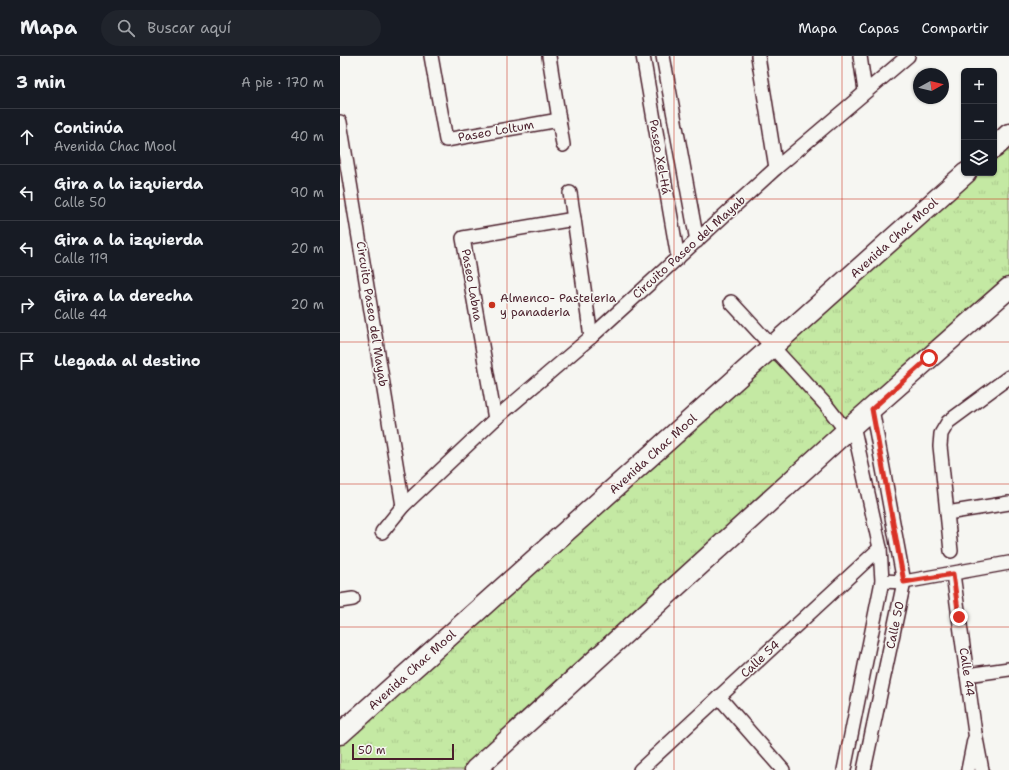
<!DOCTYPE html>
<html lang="es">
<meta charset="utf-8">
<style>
:root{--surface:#171b24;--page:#20242c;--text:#f1f3f6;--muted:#9ea1a6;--line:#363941}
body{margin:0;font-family:"Shantell Sans",sans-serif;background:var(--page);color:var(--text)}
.controls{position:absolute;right:12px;top:12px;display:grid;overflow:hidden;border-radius:6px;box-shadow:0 1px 3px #0004}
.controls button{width:36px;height:36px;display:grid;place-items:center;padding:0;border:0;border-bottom:1px solid var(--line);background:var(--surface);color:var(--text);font:20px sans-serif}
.compass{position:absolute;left:573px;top:12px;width:36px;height:36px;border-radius:50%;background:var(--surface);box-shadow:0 1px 3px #0004;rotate:82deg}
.scale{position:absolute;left:12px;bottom:10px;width:102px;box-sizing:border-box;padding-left:4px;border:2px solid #4a1f2b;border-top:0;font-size:11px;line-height:14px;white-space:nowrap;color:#4a1f2b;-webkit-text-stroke:3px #f6f6f2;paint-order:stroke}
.stop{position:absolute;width:12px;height:12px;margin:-9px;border:3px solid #d93025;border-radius:50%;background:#fff}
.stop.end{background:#d93025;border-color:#fff;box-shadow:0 1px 4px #0008}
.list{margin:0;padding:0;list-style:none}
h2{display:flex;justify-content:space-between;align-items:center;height:52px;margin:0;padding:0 16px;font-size:17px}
h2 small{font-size:13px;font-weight:400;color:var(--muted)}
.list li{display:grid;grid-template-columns:26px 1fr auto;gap:12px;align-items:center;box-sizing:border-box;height:56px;padding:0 16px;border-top:1px solid var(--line)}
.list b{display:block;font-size:15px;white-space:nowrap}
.list p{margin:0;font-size:13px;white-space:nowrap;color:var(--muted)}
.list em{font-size:13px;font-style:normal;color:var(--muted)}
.icon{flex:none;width:22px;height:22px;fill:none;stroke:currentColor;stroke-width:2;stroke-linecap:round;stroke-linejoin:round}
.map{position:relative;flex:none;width:669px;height:714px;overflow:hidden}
header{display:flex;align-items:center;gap:24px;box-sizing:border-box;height:56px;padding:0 20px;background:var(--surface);border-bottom:1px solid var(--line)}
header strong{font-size:19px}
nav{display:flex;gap:22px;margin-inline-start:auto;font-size:14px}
.search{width:280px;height:36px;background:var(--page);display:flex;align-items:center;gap:10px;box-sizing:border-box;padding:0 14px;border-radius:22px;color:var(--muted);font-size:15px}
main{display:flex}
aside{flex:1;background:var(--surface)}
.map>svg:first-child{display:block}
</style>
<header>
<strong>Mapa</strong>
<div class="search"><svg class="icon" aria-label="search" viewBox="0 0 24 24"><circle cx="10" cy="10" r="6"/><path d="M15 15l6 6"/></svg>Buscar aquí</div>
<nav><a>Mapa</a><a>Capas</a><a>Compartir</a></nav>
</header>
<main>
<aside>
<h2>3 min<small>A pie · 170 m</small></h2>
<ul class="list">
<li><svg class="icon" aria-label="ahead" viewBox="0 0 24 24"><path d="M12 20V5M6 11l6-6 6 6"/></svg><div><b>Continúa</b><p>Avenida Chac Mool</p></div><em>40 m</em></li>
<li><svg class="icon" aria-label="left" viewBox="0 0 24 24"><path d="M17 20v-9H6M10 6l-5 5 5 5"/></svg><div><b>Gira a la izquierda</b><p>Calle 50</p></div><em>90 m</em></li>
<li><svg class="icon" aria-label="left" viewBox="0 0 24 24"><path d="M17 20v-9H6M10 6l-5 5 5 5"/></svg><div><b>Gira a la izquierda</b><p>Calle 119</p></div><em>20 m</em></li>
<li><svg class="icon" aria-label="right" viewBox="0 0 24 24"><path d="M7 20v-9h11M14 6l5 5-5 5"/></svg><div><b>Gira a la derecha</b><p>Calle 44</p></div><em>20 m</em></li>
<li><svg class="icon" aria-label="arrive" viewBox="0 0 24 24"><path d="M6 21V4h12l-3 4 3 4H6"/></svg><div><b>Llegada al destino</b></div></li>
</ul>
</aside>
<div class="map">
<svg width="669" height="714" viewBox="0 0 669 714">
<defs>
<pattern id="park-tufts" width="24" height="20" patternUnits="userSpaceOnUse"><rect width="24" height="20" fill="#c4e9a3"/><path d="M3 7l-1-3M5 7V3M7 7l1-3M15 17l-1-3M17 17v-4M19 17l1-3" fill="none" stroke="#aac78c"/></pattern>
</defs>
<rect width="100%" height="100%" fill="#f6f6f2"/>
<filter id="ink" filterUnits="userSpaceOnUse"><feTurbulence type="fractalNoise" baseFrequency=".025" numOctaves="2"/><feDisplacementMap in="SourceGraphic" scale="8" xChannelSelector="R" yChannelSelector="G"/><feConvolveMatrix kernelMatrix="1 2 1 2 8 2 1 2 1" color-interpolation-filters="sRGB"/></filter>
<g filter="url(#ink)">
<!-- park -->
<polygon fill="url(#park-tufts)" stroke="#878467" points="669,78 669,228 125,714 0,714 0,685 626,117 654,117 654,92"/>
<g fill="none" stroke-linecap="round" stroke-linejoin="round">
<!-- minor casing -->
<g stroke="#4a1f2b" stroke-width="16">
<g id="minor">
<polyline points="91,0 106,84 219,64"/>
<polyline points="209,0 223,89"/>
<polyline points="303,0 338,202"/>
<polyline points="323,0 357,185"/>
<polyline points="418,0 436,112"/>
<polyline points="520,0 525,35"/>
<polyline points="0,66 63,450"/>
<polyline points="230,137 234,163"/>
<polyline points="391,246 486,349 507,376"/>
<polyline points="155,363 123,182 234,163 251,281"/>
<polyline points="607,457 669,447"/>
<polyline points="42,476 63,450 155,363 251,281 436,112 568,0"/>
<polyline points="611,495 600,390 601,378 608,366 669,321"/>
<polyline points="613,518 635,677 642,714"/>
<polyline points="542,525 564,526 669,507"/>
<polyline points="0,545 13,543"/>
<polyline points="627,619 669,613"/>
<polyline points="379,641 443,714"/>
<polyline points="300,714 540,492"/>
<polyline points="504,714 542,525 540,492 513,369"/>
<polyline points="524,714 564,526 532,353"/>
<polyline points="628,714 634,684"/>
</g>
</g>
<!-- primary casing -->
<g stroke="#4a1f2b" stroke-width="23">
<g id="primary">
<polyline points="654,92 669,78"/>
<polyline points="0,678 626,117"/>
<polyline points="135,714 513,369 669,232"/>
</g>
</g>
<!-- minor -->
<use href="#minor" stroke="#f6f6f2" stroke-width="13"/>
<!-- primary -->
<use href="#primary" stroke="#f6f6f2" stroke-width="20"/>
</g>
</g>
<g fill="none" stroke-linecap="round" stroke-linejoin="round" filter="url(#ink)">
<!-- route -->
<polyline stroke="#d93025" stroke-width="5" points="589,302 532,353 564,526 613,518 619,561"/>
</g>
<!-- grid -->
<path fill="none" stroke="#c8321e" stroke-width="1" stroke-opacity="0.55" d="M 167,0 L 167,714M 334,0 L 334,714M 502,0 L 502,714M 0,143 L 669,143M 0,286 L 669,286M 0,428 L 669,428M 0,571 L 669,571"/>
<!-- markers -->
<circle fill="#c8321e" stroke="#f6f6f2" stroke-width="1.5" cx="152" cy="249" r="4"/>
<g text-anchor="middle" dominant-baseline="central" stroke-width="3" stroke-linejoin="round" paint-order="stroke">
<!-- street labels -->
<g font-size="12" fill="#4a1f2b" stroke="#f6f6f2">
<text transform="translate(156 75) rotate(-10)">Paseo Loltum</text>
<text transform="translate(320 101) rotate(80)">Paseo Xel-Há</text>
<text transform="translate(554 182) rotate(-42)">Avenida Chac Mool</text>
<text transform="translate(349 191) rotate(-42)">Circuito Paseo del Mayab</text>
<text transform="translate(132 229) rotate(80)">Paseo Labna</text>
<text transform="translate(32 258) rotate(81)">Circuito Paseo del Mayab</text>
<text transform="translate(313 398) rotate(-42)">Avenida Chac Mool</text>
<text transform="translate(555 569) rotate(-78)">Calle 50</text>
<text transform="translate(420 603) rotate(-43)">Calle 54</text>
<text transform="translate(72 614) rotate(-42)">Avenida Chac Mool</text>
<text transform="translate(627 616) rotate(82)">Calle 44</text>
</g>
<!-- poi labels -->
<g font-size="12" fill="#4a1f2b" stroke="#f6f6f2" text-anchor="start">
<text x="160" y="242">Almenco- Pasteleria<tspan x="160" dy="14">y panaderia</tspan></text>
</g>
</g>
</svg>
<div class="controls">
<button>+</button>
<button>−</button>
<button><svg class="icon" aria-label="layers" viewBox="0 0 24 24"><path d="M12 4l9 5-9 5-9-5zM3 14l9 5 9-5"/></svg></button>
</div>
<svg class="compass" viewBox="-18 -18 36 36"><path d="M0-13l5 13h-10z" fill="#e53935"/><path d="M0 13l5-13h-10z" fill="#9ea1a6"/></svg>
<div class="scale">50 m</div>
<div class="stop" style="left:589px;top:302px"></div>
<div class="stop end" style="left:619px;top:561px"></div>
</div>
</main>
